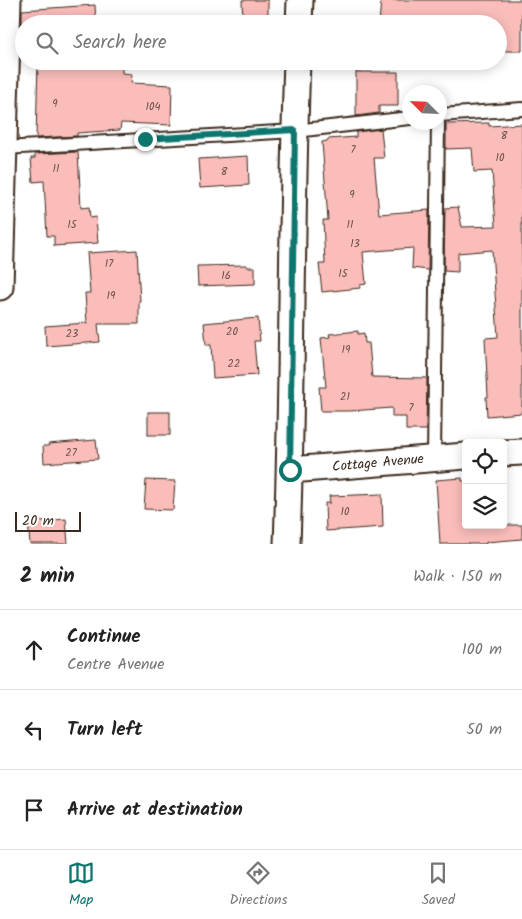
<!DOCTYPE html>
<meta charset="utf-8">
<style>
:root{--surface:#fff;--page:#f2f2f2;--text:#222;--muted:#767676;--line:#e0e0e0;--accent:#0f766e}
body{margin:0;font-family:Kalam,sans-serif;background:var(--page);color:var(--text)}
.controls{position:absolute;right:15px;bottom:15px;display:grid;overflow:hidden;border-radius:5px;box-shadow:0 2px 12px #0003}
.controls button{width:45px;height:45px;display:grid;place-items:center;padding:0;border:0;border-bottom:1px solid var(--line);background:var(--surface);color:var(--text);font:25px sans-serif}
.compass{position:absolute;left:402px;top:85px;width:45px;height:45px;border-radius:50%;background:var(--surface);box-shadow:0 2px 12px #0003;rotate:294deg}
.scale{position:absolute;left:15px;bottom:12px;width:66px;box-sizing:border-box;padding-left:5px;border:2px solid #3b2a1e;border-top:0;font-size:14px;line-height:18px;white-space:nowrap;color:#3b2a1e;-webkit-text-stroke:4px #fff;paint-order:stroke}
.stop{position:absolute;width:15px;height:15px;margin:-11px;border:4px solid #0f766e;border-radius:50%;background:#fff}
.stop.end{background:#0f766e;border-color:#fff;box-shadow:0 1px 5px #0008}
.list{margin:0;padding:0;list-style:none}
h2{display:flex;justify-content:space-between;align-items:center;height:65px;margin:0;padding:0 20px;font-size:21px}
h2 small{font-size:16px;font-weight:400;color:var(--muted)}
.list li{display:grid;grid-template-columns:32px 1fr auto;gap:15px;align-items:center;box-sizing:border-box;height:80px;padding:0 20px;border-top:1px solid var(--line)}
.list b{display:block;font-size:19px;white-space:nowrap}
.list p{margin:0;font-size:16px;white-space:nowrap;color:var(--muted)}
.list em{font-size:16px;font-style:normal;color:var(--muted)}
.icon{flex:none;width:28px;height:28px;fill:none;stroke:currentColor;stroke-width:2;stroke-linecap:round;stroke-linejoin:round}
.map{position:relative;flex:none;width:522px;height:544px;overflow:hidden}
.search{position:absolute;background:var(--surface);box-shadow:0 2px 12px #0003;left:15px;right:15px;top:15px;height:55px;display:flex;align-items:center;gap:12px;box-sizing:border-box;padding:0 18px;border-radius:28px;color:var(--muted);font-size:19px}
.sheet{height:305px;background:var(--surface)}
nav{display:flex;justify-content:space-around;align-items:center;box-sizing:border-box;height:70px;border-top:1px solid var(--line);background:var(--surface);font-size:14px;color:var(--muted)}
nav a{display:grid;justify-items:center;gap:2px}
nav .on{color:var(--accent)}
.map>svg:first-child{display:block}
</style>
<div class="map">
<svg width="522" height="544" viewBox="0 0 522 544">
<rect width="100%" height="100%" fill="#fff"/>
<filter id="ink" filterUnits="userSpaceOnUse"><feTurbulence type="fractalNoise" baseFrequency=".02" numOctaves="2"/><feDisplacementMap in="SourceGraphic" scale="10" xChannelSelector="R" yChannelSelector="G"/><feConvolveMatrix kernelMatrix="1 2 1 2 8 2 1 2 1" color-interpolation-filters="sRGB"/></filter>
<g filter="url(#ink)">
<!-- building -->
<g fill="#fabdba" stroke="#3b2a1e">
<polygon points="242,0 268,0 268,24 243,24"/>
<polygon points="381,0 522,0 522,51 498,51 498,24 379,24"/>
<polygon points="95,5 96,24 22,24 22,10"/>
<polygon points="38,61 122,61 122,73 132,74 131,83 172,85 171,125 121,123 120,130 77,133 77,136 36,138"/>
<polygon points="356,72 398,72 398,106 379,106 379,113 356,116"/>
<polygon points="489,123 489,126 522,124 522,413 487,416 486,397 488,397 485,338 498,337 492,250 458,253 458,272 444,271 445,208 458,207 462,227 496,226 492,171 474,172 472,148 446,149 446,124"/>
<polygon points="381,129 384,158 374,158 379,214 429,210 428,270 412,268 413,248 363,252 366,284 360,285 360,288 322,292 319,264 325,264 323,220 328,220 322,142 327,141 328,139 356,137 356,132"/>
<polygon points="78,152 81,208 89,207 90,218 96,217 98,243 54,246 54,236 47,236 44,181 33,182 31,158 35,158 35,154"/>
<polygon points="248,156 249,185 200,188 198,159"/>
<polygon points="137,250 140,301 139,301 139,324 98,324 100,342 46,346 45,326 87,323 85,293 90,293 87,253"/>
<polygon points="247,265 247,267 255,267 255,284 198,286 197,266"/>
<polygon points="258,318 260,341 254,341 257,375 213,378 211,345 206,345 204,323"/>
<polygon points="358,331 358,334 364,333 365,343 369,343 372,377 427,378 426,430 406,430 406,417 392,417 392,408 350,411 321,411 319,387 326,387 321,338 330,337 329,334"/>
<rect x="148" y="412" width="22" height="23"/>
<polygon points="96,440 98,459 44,463 43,446 49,446 48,444"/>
<polygon points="462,478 462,481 466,481 466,525 522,525 522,539 486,542 486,544 440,544 436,480"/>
<polygon points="146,480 175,481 173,510 144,509"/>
<polygon points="382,494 383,527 326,531 325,503 330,503 329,496"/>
<polygon points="66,519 68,544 30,544 28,522"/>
</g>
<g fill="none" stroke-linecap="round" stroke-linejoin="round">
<!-- service casing -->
<g stroke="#3b2a1e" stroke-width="16">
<g id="service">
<polyline points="440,115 522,109"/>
<polyline points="4,148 295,131 410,118"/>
<polyline points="434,458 438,122"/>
</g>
</g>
<!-- minor casing -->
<g stroke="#3b2a1e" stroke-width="29">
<g id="minor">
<polyline points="299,24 300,0"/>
<polyline points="0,287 8,0"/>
<polyline points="503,453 522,452"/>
<polyline points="290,470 466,456"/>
<path d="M 287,544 C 293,383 291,222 297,61"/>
</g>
</g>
<!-- service -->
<use href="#service" stroke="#fff" stroke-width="12"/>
<!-- minor -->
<use href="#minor" stroke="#fff" stroke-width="25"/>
</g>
</g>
<g fill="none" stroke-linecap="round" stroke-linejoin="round" filter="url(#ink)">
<!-- route -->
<polyline stroke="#0f766e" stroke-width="6" points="145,139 295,130 290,470"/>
</g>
<g text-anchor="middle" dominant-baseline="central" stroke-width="4.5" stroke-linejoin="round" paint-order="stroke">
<!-- number labels -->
<g font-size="11" fill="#6b4f45">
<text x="55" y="104">9</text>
<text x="153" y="107">104</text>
<text x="504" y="136">8</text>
<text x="353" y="150">7</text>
<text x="500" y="158">10</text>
<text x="56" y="169">11</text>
<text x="224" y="172">8</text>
<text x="352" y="195">9</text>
<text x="72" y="225">15</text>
<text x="350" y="225">11</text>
<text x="355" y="244">13</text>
<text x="109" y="264">17</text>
<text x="343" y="274">15</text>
<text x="226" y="276">16</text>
<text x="111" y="296">19</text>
<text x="232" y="332">20</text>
<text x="72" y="334">23</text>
<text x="346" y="350">19</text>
<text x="234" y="364">22</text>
<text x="345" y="397">21</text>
<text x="411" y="408">7</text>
<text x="71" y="453">27</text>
<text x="345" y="512">10</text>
</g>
<!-- street labels -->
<g font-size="14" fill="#3b2a1e" stroke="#fff">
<text transform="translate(378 463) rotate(-5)">Cottage Avenue</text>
</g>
</g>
</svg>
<div class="controls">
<button><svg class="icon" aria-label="locate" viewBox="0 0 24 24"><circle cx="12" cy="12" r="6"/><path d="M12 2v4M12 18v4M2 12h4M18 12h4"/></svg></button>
<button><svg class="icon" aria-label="layers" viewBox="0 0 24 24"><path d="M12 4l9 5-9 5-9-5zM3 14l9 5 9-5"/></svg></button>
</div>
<svg class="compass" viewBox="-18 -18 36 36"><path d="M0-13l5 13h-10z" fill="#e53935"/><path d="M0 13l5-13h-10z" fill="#767676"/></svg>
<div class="scale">20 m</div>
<div class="stop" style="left:290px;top:470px"></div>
<div class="stop end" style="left:145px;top:139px"></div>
<div class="search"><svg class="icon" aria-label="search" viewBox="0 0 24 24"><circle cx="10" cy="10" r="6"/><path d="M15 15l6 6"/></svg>Search here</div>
</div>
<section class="sheet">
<h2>2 min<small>Walk · 150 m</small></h2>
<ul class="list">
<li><svg class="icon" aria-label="ahead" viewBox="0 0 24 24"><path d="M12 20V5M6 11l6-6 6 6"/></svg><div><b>Continue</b><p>Centre Avenue</p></div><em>100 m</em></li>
<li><svg class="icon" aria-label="left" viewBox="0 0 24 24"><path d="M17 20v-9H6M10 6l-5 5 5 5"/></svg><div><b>Turn left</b></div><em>50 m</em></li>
<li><svg class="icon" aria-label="arrive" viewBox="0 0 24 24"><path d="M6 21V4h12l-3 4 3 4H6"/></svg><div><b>Arrive at destination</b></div></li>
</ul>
</section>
<nav>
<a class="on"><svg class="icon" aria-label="map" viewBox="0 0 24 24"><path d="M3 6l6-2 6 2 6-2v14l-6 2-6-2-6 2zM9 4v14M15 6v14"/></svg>Map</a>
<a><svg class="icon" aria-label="directions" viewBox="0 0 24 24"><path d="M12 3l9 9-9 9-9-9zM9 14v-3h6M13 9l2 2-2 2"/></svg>Directions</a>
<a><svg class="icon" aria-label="saved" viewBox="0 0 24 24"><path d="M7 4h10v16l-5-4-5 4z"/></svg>Saved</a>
</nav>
